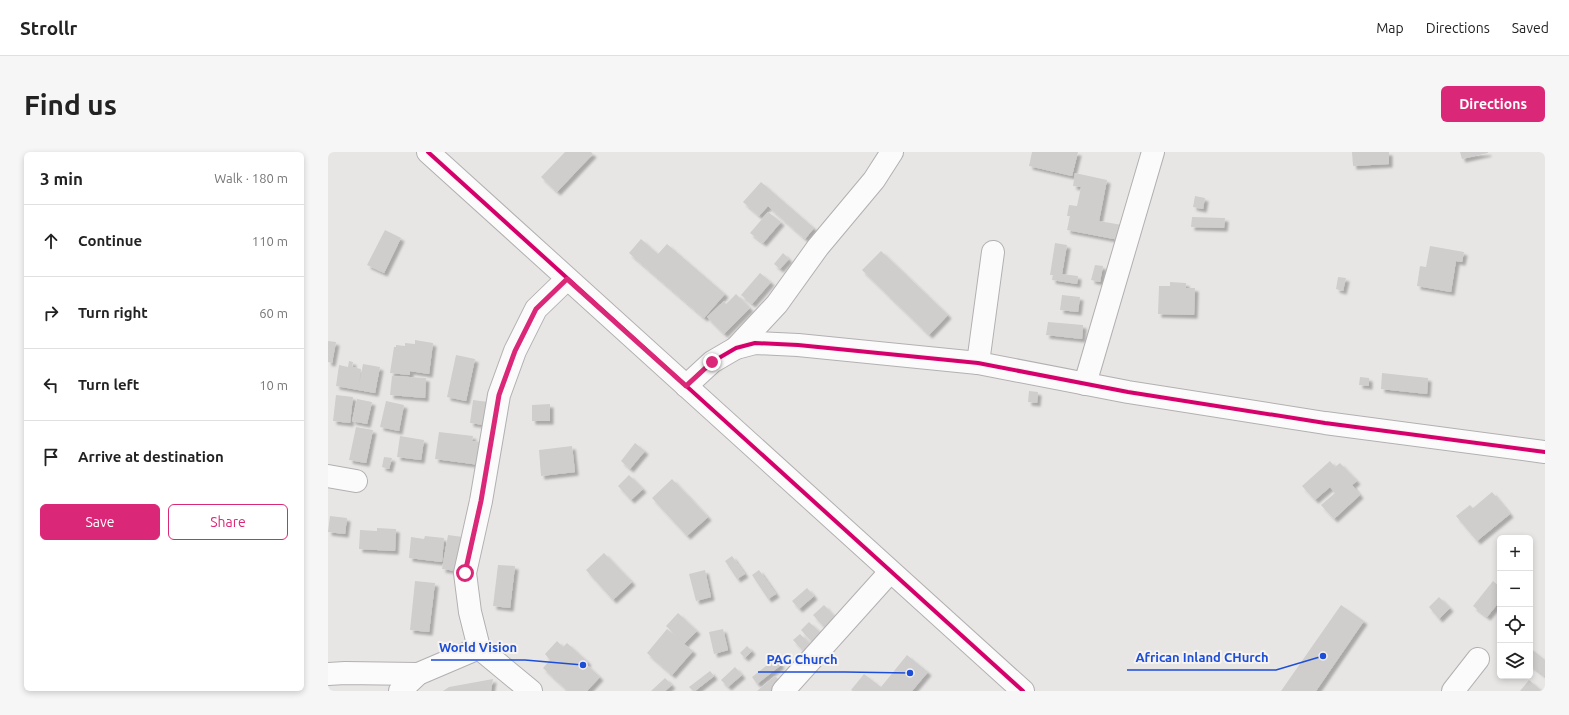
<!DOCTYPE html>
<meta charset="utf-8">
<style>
:root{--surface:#fff;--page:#f6f6f6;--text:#222;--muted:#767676;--line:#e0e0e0;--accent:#db2777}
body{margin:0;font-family:Ubuntu,sans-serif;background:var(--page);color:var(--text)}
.controls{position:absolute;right:12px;bottom:12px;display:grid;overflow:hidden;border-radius:6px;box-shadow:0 2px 6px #0003}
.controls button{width:36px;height:36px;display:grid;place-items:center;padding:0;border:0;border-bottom:1px solid var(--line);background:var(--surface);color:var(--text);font:20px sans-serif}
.stop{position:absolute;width:12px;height:12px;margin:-9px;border:3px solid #db2777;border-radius:50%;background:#fff}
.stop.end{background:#db2777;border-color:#fff;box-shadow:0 1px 4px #0008}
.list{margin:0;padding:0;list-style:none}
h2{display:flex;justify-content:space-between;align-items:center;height:52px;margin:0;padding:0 16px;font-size:17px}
h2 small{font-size:13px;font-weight:400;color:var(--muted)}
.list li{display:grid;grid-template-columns:26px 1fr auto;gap:12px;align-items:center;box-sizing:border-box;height:72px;padding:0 16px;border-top:1px solid var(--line)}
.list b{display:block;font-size:15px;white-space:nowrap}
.list em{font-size:13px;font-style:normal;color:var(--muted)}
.actions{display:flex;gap:8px;padding:12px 16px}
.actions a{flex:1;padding:9px 0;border:1px solid var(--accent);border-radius:6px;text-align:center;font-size:14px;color:var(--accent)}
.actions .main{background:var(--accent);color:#fff}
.icon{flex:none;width:22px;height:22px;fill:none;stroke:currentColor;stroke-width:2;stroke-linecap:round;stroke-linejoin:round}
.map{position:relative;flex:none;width:1217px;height:539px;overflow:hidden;border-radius:6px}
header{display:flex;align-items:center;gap:24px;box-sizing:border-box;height:56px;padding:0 20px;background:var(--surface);border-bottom:1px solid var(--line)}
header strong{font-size:19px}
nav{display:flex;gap:22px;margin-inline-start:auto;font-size:14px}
.intro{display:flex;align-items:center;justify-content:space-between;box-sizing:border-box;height:96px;padding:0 24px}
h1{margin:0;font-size:28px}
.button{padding:10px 18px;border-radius:6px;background:var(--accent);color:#fff;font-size:14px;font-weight:700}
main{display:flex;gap:24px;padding:0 24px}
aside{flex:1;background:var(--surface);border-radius:6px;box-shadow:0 2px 6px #0003}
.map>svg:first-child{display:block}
</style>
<header>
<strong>Strollr</strong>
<nav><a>Map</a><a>Directions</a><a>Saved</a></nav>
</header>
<div class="intro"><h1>Find us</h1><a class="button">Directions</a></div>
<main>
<aside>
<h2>3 min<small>Walk · 180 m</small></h2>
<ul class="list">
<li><svg class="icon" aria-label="ahead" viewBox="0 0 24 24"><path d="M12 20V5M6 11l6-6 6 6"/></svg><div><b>Continue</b></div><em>110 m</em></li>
<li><svg class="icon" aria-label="right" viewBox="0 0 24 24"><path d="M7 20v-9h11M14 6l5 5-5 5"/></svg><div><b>Turn right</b></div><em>60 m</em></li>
<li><svg class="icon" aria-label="left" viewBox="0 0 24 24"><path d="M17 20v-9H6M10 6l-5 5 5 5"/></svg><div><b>Turn left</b></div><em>10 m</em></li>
<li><svg class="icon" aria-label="arrive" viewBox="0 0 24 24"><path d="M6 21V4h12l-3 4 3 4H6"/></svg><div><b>Arrive at destination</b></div></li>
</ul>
<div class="actions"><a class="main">Save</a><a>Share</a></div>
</aside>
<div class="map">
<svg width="1217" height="539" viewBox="0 0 1217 539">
<defs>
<filter id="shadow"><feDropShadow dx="3.5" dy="3.5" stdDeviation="1" flood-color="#0004"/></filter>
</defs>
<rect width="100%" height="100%" fill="#e8e6e5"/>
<!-- building -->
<g fill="#cfcecd" filter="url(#shadow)">
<polygon points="237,0 263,0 265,2 229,40 213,25"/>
<polygon points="704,0 750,0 744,24 701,14"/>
<polygon points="1024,0 1061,0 1061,12 1025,14"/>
<polygon points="1132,0 1160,0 1160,1 1134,7"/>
<polygon points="747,21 779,28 771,69 794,73 791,88 739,78 742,64 739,64 741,53 749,54 753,35 745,34"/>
<polygon points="433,30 486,76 477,87 440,54 431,64 415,50"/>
<polygon points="867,44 877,46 875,57 865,55"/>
<polygon points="440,60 453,70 435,91 422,81"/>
<polygon points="864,65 897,66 896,76 863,75"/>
<polygon points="57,78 73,86 56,121 39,113"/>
<polygon points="313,87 330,102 339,92 397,142 376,166 301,101"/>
<polygon points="727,91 739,93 734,122 750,124 749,132 724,128 725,123 722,123"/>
<polygon points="1102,94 1136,100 1134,110 1128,109 1123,140 1089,134 1092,114 1098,115"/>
<polygon points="553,99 620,163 601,183 534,118"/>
<polygon points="455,101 461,107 452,117 446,112"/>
<polygon points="767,113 775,114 772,130 763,128"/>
<polygon points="432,121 443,130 424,152 413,143"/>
<polygon points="1010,125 1018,126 1015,139 1008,137"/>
<polygon points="842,130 858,131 858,136 867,136 866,163 830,162 831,134 842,134"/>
<polygon points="408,142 422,156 396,182 379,165 396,149 398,152"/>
<polygon points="734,143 752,145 750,160 732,158"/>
<polygon points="720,170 755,173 754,187 718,183"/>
<polygon points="87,188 105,191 101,222 82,219 82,223 62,221 66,195 68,195 68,193 77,194 77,191 87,192"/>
<polygon points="0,189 8,190 4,211 0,210"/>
<polygon points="128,203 147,207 138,249 119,245"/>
<polygon points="21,209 25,210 24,215 33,217 31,233 35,212 52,215 47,241 8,234 11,213 20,215"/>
<polygon points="1054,221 1100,226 1099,242 1053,237"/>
<polygon points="64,224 98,226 97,246 62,243"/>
<polygon points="1032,225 1041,226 1041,234 1031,233"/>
<polygon points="701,239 710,240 709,251 700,250"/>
<polygon points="8,243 25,245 22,271 5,269"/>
<polygon points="29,247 44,250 39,272 24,269"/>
<polygon points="145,248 160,250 156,273 142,271"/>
<polygon points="58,249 76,253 71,279 52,275"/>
<polygon points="222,252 222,269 204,269 204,253"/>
<polygon points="28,275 45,278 38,311 21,308"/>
<polygon points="111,280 145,284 144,289 155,290 152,313 107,307"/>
<polygon points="72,284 96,288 93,308 69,305"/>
<polygon points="307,291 317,299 302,317 293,309"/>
<polygon points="244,294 247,320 213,324 211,298"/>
<polygon points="56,305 64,306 61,317 54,315"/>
<polygon points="1002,309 1007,315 1012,311 1029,329 1024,333 1032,343 1006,367 993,353 1007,341 1002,335 987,348 974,334"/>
<polygon points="301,323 315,337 303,348 290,334"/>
<polygon points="344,327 380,365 359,384 324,346"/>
<polygon points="1164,340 1182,362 1149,389 1128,364 1142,353 1145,356"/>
<polygon points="2,364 19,366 17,382 0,380"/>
<polygon points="49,376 68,377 67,399 31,397 32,378 49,379"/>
<polygon points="120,383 135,385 129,419 114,417"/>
<polygon points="97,384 116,386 114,410 81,406 83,385 96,387"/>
<polygon points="276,401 304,430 285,448 258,418"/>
<polygon points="404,404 417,422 409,427 397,409"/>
<polygon points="170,413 187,414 182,456 165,454"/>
<polygon points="377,418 383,445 368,449 361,422"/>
<polygon points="431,418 448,442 440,447 424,423"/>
<polygon points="87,429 107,431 101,480 82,478"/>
<polygon points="1165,429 1172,435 1172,449 1159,465 1145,454"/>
<polygon points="479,436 486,444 471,457 464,449"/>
<polygon points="1111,445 1122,456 1111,467 1101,455"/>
<polygon points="496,453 508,466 497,476 485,463"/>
<polygon points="1013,453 1036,469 988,539 953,539"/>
<polygon points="350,461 369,479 356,492 365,499 344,523 319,501 339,477 355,490 338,474"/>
<polygon points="481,470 494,482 485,491 473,478"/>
<polygon points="395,477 400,498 386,502 381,480"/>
<polygon points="472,482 485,495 478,502 465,488"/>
<polygon points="229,489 235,495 239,491 260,510 258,512 272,525 259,539 240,539 215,516 222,508 217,502"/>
<polygon points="419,494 424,499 417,506 412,501"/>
<polygon points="1202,496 1217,508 1217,524 1202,513"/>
<polygon points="579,503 600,520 584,539 525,539 523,538 536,522 553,535"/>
<polygon points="448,506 453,513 429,532 424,525"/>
<polygon points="407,515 414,523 400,535 393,528"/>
<polygon points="382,519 386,524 367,539 365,539 361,535"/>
<polygon points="447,524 453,530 442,539 429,539"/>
<polygon points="337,526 344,533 337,539 323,539"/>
<polygon points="165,527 163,539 115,539 121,535"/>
<polygon points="1201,528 1214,539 1192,539"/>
</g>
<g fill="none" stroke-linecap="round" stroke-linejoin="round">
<!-- minor casing -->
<g stroke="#b2b0b0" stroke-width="24">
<g id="minor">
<polyline points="100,0 695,539"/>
<polyline points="408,196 449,152 490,95 546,28 564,0"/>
<polyline points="650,211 665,100"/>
<polyline points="757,232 825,0"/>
<polyline points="358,234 384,210 408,196 427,191 470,193 650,211 800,240 997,271 1217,300"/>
<polyline points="0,324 28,329"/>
<polyline points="151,496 142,460 137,421 153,349 171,243 187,199 208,157 239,127"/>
<polyline points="0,522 17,521 90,522"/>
<polyline points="72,539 90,522 151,496 203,539"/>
<polyline points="455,539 562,420"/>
<polyline points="1125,539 1150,507"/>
</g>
</g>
<!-- minor -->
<use href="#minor" stroke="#fcfbfb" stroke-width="22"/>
<!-- cycleway casing -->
<g stroke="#f6f3f1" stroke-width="6">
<g id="cycleway">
<polyline points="100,0 695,539"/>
<polyline points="358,234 384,210 408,196 427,191 470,193 650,211 800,240 997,271 1217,300"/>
</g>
</g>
<!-- cycleway -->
<use href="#cycleway" stroke="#d6006c" stroke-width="4"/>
</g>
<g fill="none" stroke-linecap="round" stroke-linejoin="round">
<!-- route -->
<polyline stroke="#db2777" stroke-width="5" points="137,421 153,349 171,243 187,199 208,157 239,127 358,234 384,210"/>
</g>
<!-- callouts -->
<path fill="none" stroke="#1d4ed8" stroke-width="1.5" d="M255 513L197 508H103M995 504L948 518H799M582 521L517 520H430"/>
<g fill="#1d4ed8" stroke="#f6f3f1" stroke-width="1.5">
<circle cx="255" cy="513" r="4"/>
<circle cx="995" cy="504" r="4"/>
<circle cx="582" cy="521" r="4"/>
</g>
<g font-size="13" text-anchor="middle" font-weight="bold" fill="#1d4ed8" stroke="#f6f3f1" stroke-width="4" stroke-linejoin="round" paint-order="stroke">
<text x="150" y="500">World Vision</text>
<text x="874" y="510">African Inland CHurch</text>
<text x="474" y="512">PAG Church</text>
</g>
</svg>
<div class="controls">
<button>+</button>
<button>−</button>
<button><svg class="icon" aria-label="locate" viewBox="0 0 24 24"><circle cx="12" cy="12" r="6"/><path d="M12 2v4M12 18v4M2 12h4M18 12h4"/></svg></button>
<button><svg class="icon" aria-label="layers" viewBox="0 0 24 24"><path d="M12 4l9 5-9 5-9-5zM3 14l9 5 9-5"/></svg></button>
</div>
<div class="stop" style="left:137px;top:421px"></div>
<div class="stop end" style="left:384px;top:210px"></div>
</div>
</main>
